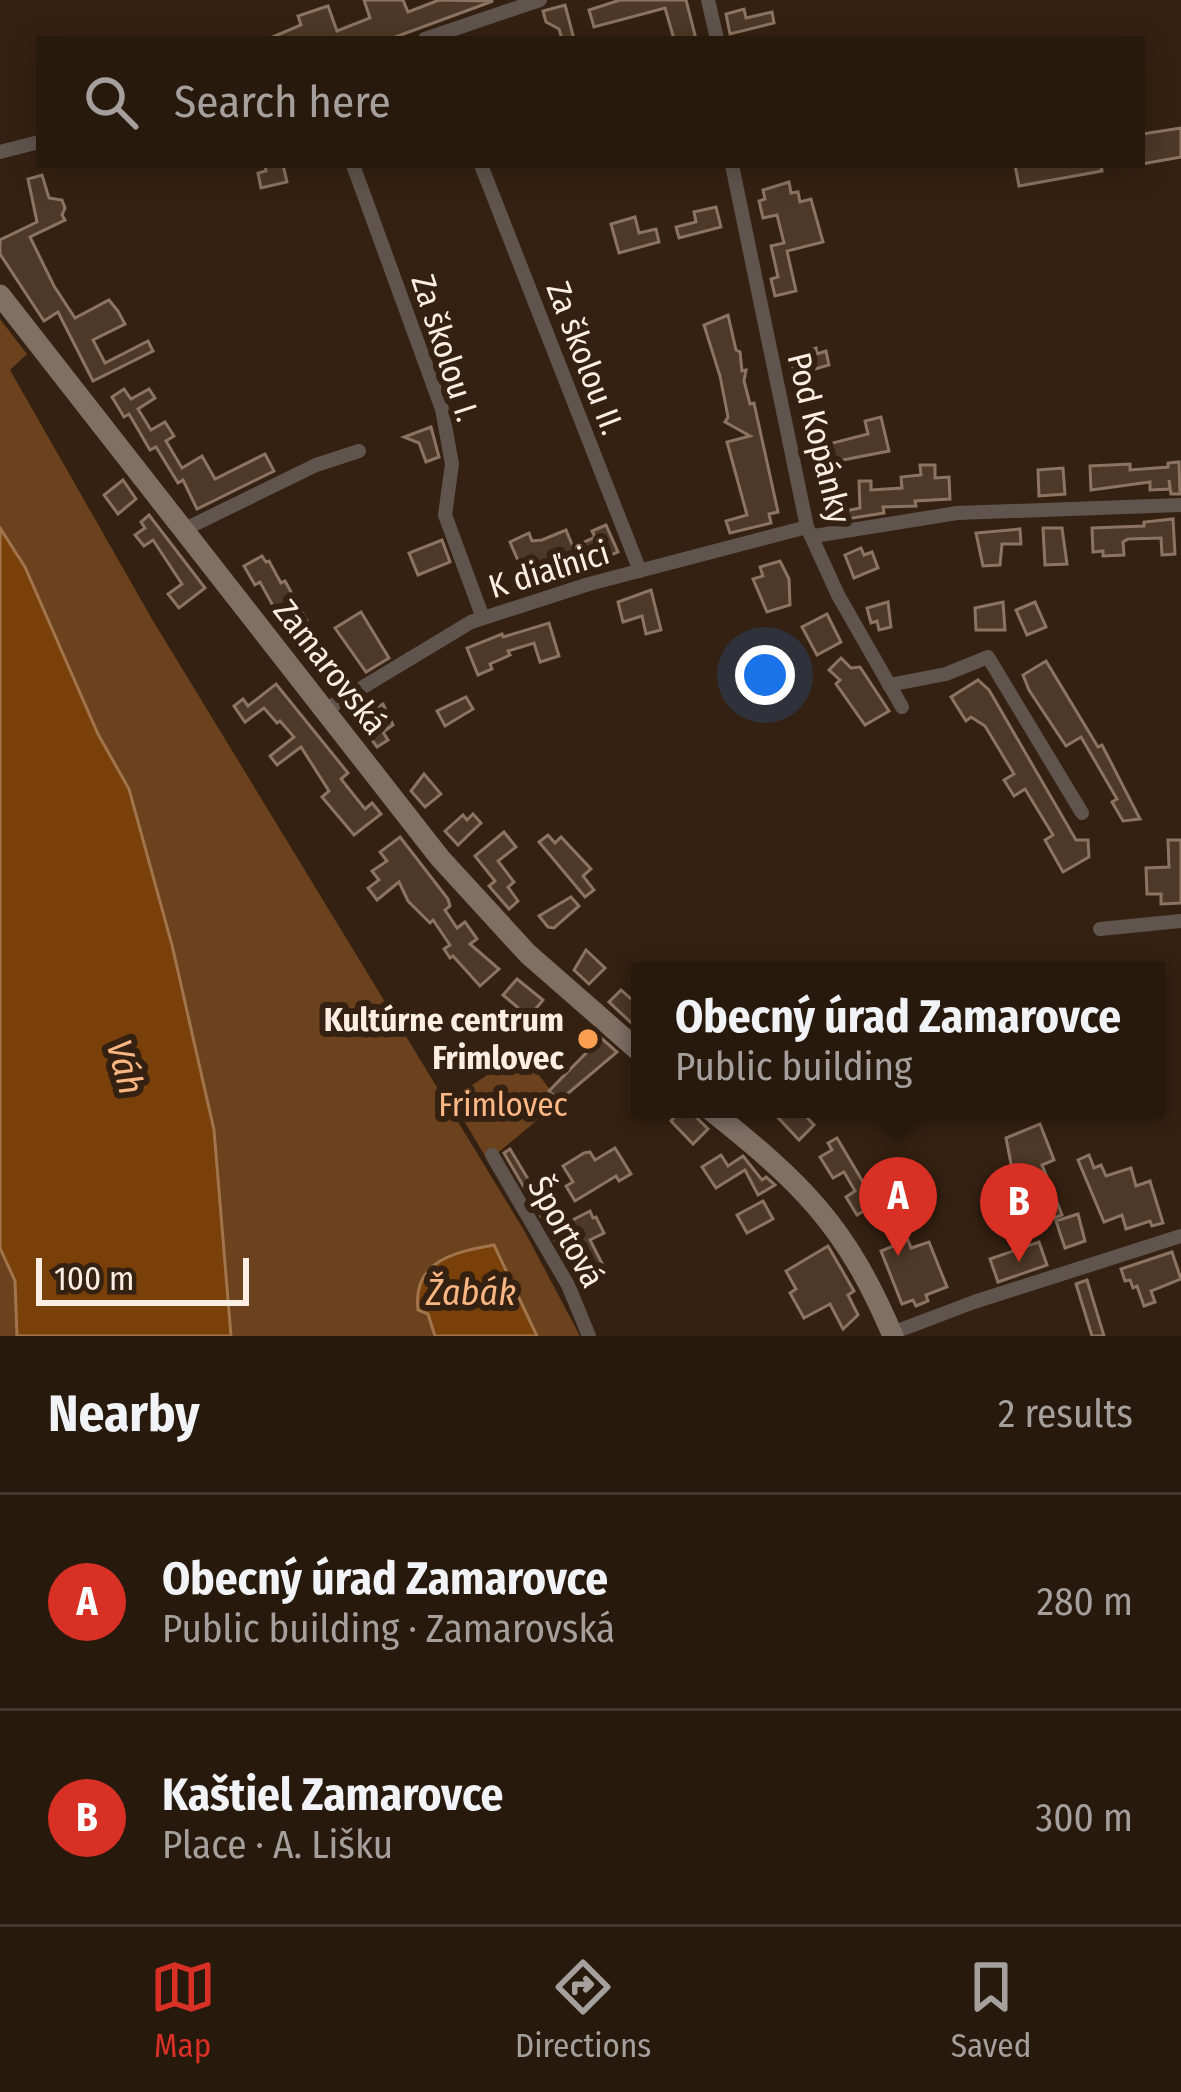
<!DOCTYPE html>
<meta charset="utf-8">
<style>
:root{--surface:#28190d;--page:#302216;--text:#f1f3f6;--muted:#a5a09d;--line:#44382e;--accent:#d93025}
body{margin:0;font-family:"Fira Sans Condensed",sans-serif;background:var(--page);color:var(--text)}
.scale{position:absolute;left:36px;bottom:30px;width:213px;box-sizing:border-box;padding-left:12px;border:6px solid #fdeee4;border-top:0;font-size:33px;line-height:42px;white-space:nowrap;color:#fdeee4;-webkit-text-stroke:9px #352111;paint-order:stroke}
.you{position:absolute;left:765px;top:675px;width:42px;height:42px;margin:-30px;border:9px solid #fff;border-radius:50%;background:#1a73e8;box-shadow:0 0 0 18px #1a73e833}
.badge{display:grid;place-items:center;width:78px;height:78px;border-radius:50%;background:var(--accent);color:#fff;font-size:39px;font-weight:700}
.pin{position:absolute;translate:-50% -99px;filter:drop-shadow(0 3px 6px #0008)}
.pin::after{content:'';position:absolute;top:63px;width:42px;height:36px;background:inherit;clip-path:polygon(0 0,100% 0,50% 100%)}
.popup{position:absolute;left:631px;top:962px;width:534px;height:156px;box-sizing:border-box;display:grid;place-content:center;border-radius:0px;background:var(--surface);filter:drop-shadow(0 3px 9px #0005);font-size:39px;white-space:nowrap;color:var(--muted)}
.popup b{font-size:45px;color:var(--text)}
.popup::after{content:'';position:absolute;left:50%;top:100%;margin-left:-24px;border:24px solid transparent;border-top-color:var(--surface)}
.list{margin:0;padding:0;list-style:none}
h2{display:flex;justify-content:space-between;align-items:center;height:156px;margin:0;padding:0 48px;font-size:51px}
h2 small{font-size:39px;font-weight:400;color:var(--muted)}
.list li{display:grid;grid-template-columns:78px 1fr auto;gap:36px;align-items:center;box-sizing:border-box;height:216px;padding:0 48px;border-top:3px solid var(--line)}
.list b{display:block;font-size:45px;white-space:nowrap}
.list p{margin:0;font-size:39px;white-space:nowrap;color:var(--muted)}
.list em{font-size:39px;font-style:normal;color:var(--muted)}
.icon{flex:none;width:66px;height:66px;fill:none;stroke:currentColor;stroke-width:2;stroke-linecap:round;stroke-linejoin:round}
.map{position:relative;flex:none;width:1181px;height:1336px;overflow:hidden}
.search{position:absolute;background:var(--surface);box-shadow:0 6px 30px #0003;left:36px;right:36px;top:36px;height:132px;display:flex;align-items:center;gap:30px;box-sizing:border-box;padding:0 42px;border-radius:0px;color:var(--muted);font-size:45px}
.sheet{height:588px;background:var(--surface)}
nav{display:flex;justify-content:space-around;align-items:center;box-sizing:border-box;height:168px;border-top:3px solid var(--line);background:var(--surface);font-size:33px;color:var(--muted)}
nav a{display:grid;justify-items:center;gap:6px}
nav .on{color:var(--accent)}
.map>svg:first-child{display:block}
</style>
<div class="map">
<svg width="1181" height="1336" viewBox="0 0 1181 1336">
<rect width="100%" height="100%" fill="#352111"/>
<!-- green -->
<g fill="#6b411e">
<polygon points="0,319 27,354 10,370 152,619 525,1232 580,1336 231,1336 214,1130 172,945 129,789 98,734 25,567 0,528"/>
<polygon points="522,1052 559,1102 488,1161 451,1099"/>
<polygon points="0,1248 15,1281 17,1336 0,1336"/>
</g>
<!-- water -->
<g fill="#794009" stroke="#a1744b" stroke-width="3">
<polygon points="0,528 25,567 98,734 129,789 172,945 214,1130 231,1336 17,1336 15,1281 0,1248"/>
<path d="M 494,1245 L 537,1336 L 435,1336 L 428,1314 L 418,1310 C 412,1260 456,1252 494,1245 Z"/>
</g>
<!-- building -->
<g fill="#4e3827" stroke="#8d7462" stroke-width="3">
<polygon points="364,0 403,0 408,12 439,0 493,1 390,39 268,39 301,25 298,16 328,6 337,31 370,18"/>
<polygon points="620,0 686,0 696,39 674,39 665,8 594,27 589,10"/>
<polygon points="565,5 574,39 562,39 559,29 546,22 543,11"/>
<polygon points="744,9 746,18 772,12 774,23 730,34 726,14"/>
<polygon points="1181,128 1181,157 1142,164 1142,134"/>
<polygon points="265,165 283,165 287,182 261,188 258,173 266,171"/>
<polygon points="1015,165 1101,165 1102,171 1019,186"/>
<polygon points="42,175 49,198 62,200 65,208 62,215 65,220 30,237 54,286 75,318 109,300 118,311 125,324 93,340 105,363 148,341 153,351 93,381 58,312 44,321 0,254 0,240 37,222 28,179"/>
<polygon points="789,182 791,193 798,192 800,202 811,199 823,242 787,251 796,291 775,296 771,279 778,277 771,246 784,243 777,215 763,218 759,201 765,199 763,190"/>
<polygon points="716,207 721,227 679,238 676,227 696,222 694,212"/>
<polygon points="635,217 639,233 656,229 659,242 619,253 611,224"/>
<polygon points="728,315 736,350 740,352 742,371 746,370 744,381 750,404 754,403 778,512 769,514 771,523 730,533 726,521 747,515 727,442 750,436 725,422 728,417 720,376 704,325"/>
<polygon points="816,348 817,354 826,351 829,365 808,371 805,376 795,375 790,357"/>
<polygon points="124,389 131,399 149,389 155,398 138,409 151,430 165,422 174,436 166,441 182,468 202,456 215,479 265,454 274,471 197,509 183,480 178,483 156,447 150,450 129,414 124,417 112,397"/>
<polygon points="881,417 889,451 817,465 813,448 868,434 865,421"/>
<polygon points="431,427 439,457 426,462 419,443 404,437"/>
<polygon points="1179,462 1180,494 1171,494 1169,480 1170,489 1150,490 1150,482 1091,490 1090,466 1130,464 1130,470 1168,467 1168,463"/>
<polygon points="920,465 935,465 935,478 949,477 950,499 915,501 916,506 883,507 884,513 827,522 826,515 860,508 859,481 871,481 871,490 902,488 901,477 921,475"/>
<polygon points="1063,468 1065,494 1039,496 1038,470"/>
<polygon points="123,480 136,499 118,514 104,495"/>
<polygon points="149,515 205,588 179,608 168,594 182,584 153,540 144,546 135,535 145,528 141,522"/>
<polygon points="1173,519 1175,554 1162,555 1161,538 1128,539 1123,542 1124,555 1103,556 1103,551 1093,552 1092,528 1144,526 1144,522"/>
<polygon points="606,525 618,552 599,560 597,555 556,573 554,567 526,579 510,542 529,533 532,541 542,540 566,530 573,547 595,537 592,531"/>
<polygon points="1043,528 1062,528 1067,564 1045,565"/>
<polygon points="1020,529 1021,544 1002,544 1000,565 983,566 976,533"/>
<polygon points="442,540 450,562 418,575 409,553"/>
<polygon points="861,548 864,555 872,552 878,568 854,578 845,555"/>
<polygon points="262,556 266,562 269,561 281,583 285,581 312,630 296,639 281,611 277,613 260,582 255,585 244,566"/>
<polygon points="780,561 789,579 790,605 767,612 753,579 763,576 760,567"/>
<polygon points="651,590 661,630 646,634 642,616 623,622 618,602"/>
<polygon points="888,602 891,627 879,630 877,621 871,623 867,608"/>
<polygon points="1003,602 1005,630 976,630 975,608"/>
<polygon points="1035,602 1046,627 1027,635 1016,610"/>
<polygon points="361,612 389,658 366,672 335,628"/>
<polygon points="827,614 841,642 817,655 802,627"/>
<polygon points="549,623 559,656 540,662 534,643 508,651 510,655 490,664 492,669 478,675 467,648 502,634 503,637"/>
<polygon points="841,658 851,668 860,667 889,711 865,725 836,684 840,680 829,670"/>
<polygon points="1046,661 1098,747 1102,745 1140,819 1123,821 1112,802 1117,799 1081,737 1066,746 1029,690 1023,675"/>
<polygon points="978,680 989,690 1076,840 1088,840 1089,857 1063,872 1045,840 1053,835 1025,789 1014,796 1004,780 1014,774 985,726 971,717 966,721 951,697"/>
<polygon points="276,684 348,773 341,779 365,809 372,803 381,814 354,835 322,797 329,791 301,747 277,765 270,756 294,737 280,721 277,723 264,708 245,722 234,706 243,699 248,706"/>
<polygon points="466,697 473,709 445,726 437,711"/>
<polygon points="383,704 393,725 383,732 388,740 377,747 356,718 374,705 375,708"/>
<polygon points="424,774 441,794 425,807 411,791"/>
<polygon points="473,814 481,823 458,845 445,831 463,815 467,820"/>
<polygon points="504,832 516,847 498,861 514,882 508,887 518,901 509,909 489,886 495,881 475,856"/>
<polygon points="548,835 555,843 561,837 591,869 583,876 594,890 585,897 539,842"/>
<polygon points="400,837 448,899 450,906 445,910 457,928 465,922 477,939 470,944 499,969 480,986 453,956 450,958 444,949 450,945 433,920 430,923 408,901 399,882 377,900 368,888 379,880 372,871 387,861 380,852"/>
<polygon points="1168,840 1181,840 1181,903 1161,904 1161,894 1147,894 1146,868 1169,867"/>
<polygon points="571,897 579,906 554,928 548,927 539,916"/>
<polygon points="586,950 605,968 589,984 574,970"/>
<polygon points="517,979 543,1000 529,1017 503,995"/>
<polygon points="621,990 640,1007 640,1031 609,1002"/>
<polygon points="592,1030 617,1052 559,1101 549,1091 588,1051 579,1043"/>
<polygon points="682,1109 688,1109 708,1129 693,1144 671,1121"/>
<polygon points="770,1109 799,1109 814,1125 799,1140"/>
<polygon points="1040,1124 1054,1160 1042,1165 1062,1215 1052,1219 1036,1181 1006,1192 999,1173 1012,1169 1006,1138"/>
<polygon points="837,1138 876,1204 857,1215 846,1197 855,1191 844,1172 833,1178 820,1157 832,1150 828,1143"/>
<polygon points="615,1148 631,1174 619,1181 616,1176 575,1201 566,1186 573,1182 563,1166 584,1153 590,1152 595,1160"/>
<polygon points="510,1149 543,1204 548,1201 563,1225 590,1211 593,1218 596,1217 604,1233 590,1240 606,1271 593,1277 589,1269 582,1273 571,1250 563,1254 504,1153"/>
<polygon points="721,1155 728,1166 743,1156 762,1180 766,1177 775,1185 758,1195 745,1170 716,1188 702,1167"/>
<polygon points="1089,1155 1094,1168 1101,1165 1106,1176 1131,1168 1136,1186 1150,1181 1163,1223 1152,1226 1150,1221 1126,1229 1122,1215 1104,1222 1078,1160"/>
<polygon points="763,1201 773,1219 747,1233 737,1215"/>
<polygon points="1078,1214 1085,1241 1065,1248 1056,1221"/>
<polygon points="908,1240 911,1248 929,1242 947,1287 926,1295 928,1301 916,1306 913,1300 902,1304 881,1251"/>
<polygon points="1039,1242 1047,1265 998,1282 990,1259"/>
<polygon points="828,1246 854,1291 848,1295 858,1315 843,1329 830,1304 804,1318 790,1293 796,1289 786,1271"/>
<polygon points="1172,1252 1181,1279 1151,1291 1155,1302 1144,1306 1137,1286 1133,1288 1130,1280 1125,1281 1121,1269"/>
<polygon points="1087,1280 1104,1336 1092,1336 1076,1284"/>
</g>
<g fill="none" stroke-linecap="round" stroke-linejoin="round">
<!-- minor -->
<g stroke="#60554e" stroke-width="14">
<polyline points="708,0 717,39"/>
<polyline points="425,39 540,0"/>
<polyline points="0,152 39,142"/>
<polyline points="353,165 442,409 452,464 445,515 483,618"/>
<polyline points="481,165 640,571"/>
<polyline points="732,165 807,527 838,595 902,707"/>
<polyline points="181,531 316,465 359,451"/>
<polyline points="814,536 957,513 1181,505"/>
<polyline points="889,685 946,674 988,657 1082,813"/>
<polyline points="325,710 471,622 589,584 807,527"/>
<polyline points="1100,929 1181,921"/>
<polyline points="492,1155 568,1285 589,1336"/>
<polyline points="892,1333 974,1302 1181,1236"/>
</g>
<!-- secondary -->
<g stroke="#806f63" stroke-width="21">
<polyline points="0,295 440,858 528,954 640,1052"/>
<path d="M 709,1109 C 802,1183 846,1225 893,1336"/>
</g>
</g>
<!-- markers -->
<circle fill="#fb9e51" stroke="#352111" stroke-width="4.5" cx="588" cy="1039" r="12"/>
<g text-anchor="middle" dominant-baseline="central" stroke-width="12" stroke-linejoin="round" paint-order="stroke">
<!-- street labels -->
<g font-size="33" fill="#fdeee4" stroke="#352111">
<text transform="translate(445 348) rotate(72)">Za školou I.</text>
<text transform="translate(585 358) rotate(69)">Za školou II.</text>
<text transform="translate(819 438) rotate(76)">Pod Kopánky</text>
<text transform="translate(549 570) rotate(-17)">K diaľnici</text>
<text transform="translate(330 667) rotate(52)">Zamarovská</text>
<text transform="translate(566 1232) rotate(61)">Športová</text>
</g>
<!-- poi labels -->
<g font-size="33" font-weight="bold" fill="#fdeee4" stroke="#352111" text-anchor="end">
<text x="564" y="1020">Kultúrne centrum<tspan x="564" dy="38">Frimlovec</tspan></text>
</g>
<!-- park labels -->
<g font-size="33" fill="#feb986" stroke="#352111">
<text x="503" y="1105">Frimlovec</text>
</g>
<!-- water labels -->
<g font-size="36" font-style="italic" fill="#f9b582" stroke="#352111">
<text transform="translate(125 1067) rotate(75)">Váh</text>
<text x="471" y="1293">Žabák</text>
</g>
</g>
</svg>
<div class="scale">100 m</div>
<div class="you"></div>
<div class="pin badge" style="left:898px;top:1256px">A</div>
<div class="popup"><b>Obecný úrad Zamarovce</b>Public building</div>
<div class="pin badge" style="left:1019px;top:1262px">B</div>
<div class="search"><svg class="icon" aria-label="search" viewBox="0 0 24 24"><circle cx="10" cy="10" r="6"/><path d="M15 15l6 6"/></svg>Search here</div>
</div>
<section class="sheet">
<h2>Nearby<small>2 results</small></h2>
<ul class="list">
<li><span class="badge">A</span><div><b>Obecný úrad Zamarovce</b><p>Public building · Zamarovská</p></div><em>280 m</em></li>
<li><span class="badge">B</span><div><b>Kaštiel Zamarovce</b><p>Place · A. Lišku</p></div><em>300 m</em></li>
</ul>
</section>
<nav>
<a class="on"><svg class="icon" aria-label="map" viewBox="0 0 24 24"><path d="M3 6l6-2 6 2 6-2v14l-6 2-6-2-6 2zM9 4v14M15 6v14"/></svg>Map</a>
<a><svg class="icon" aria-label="directions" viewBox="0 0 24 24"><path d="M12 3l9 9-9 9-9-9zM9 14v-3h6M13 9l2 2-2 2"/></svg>Directions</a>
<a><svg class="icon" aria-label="saved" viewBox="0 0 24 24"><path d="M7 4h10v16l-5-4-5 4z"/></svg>Saved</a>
</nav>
